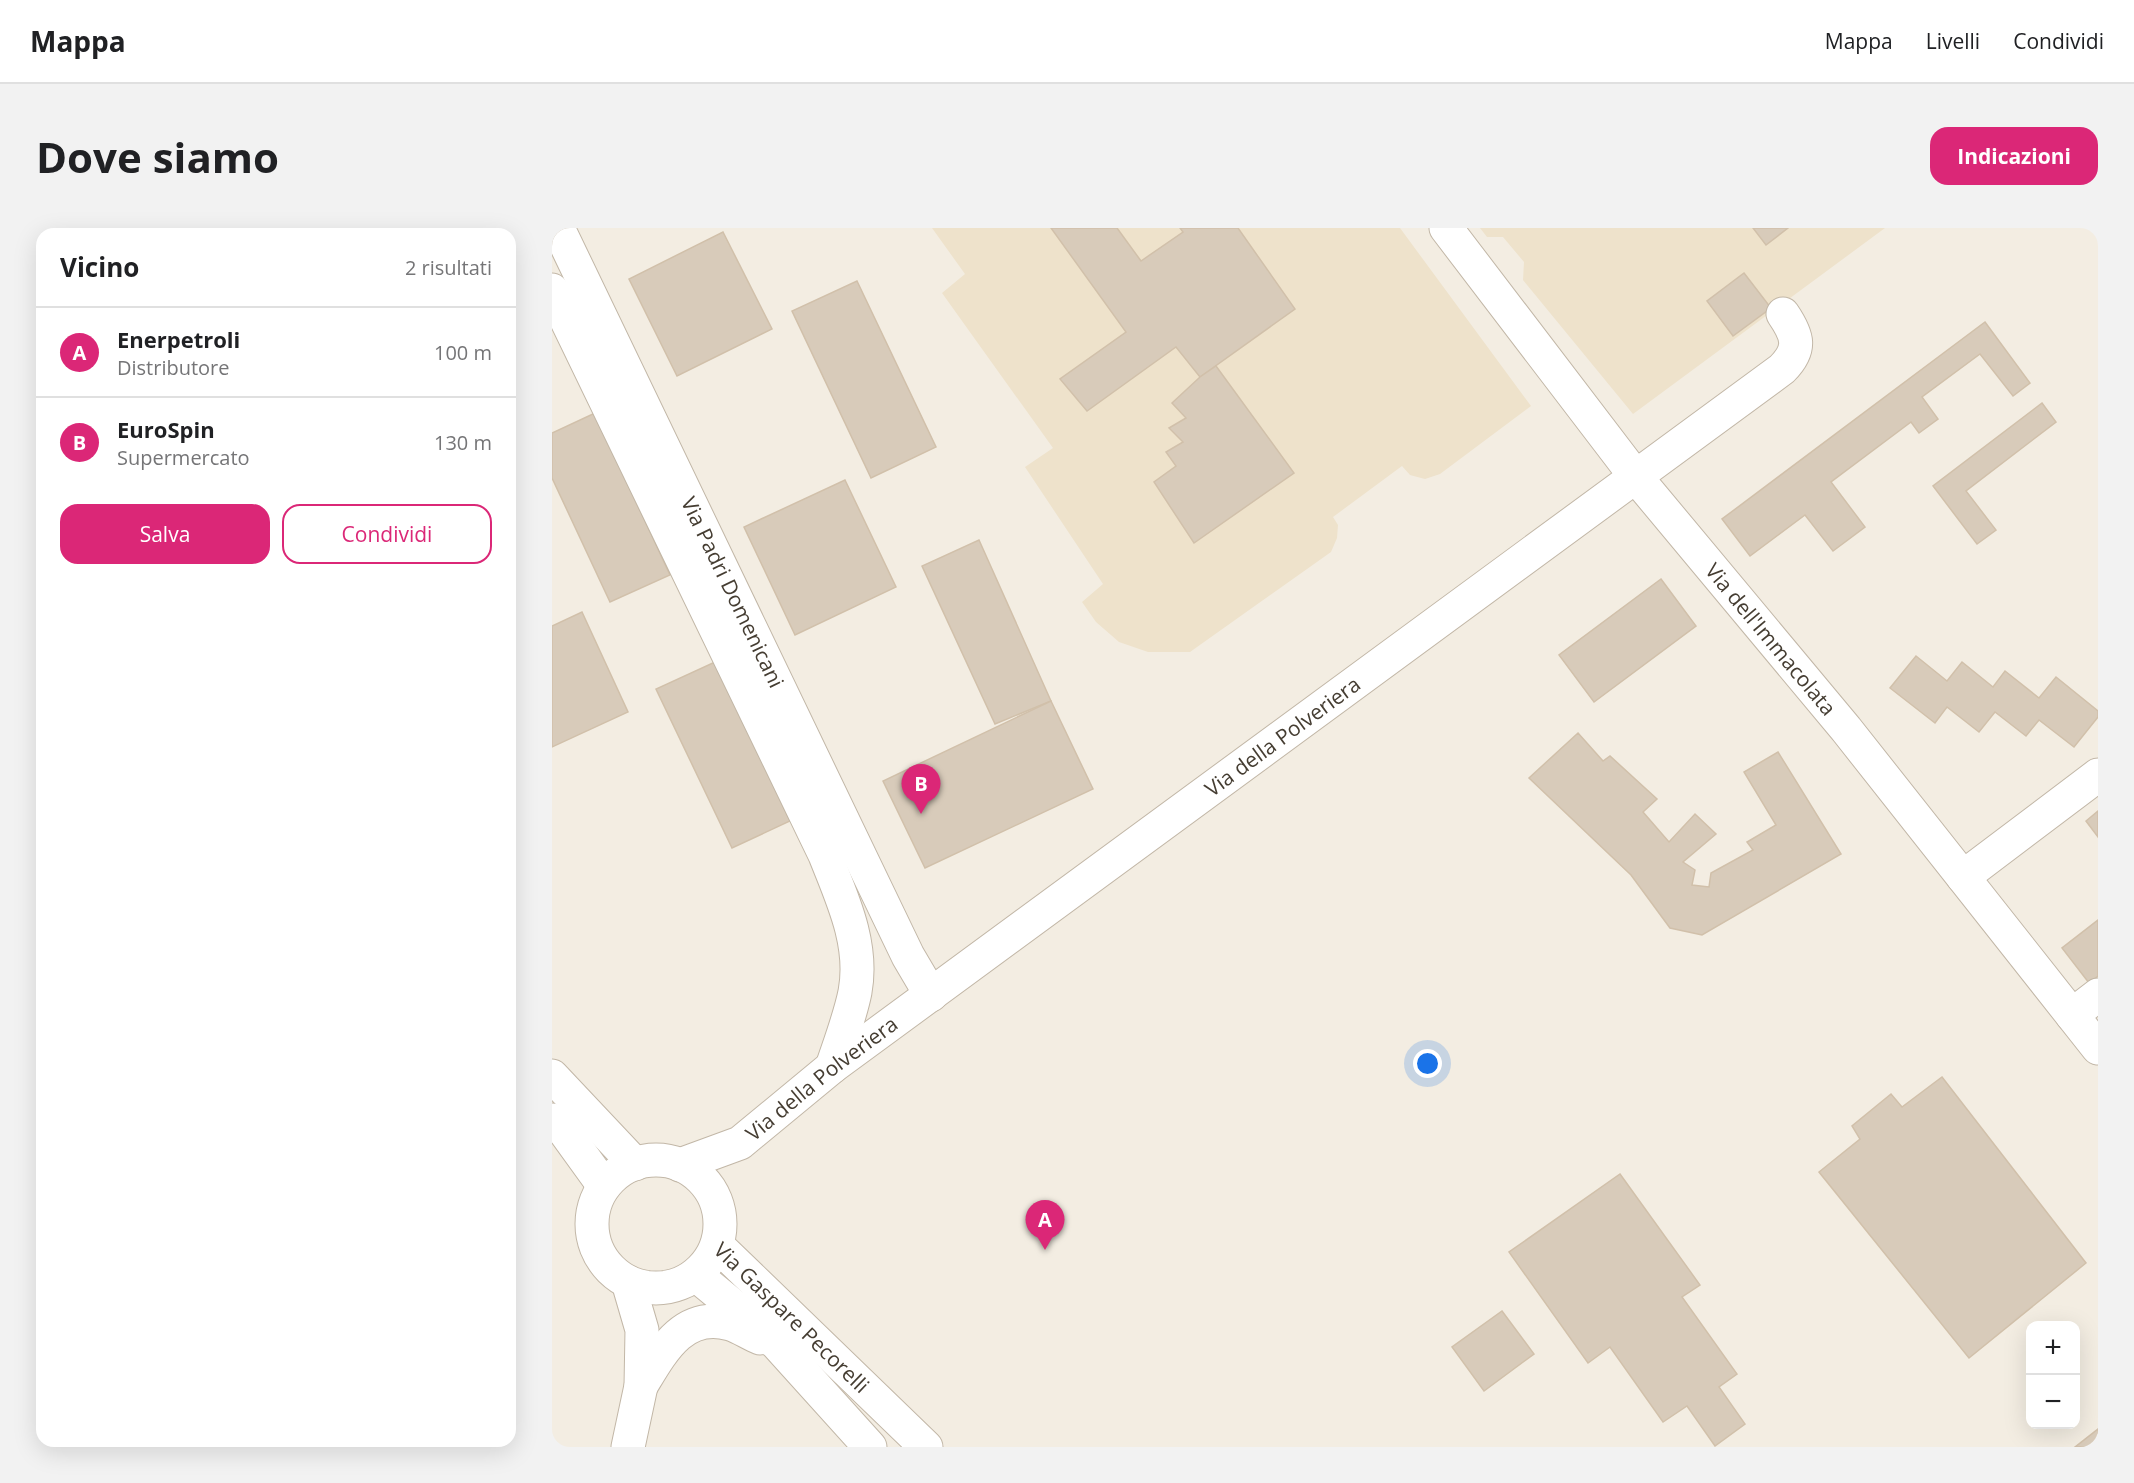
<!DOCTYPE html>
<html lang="it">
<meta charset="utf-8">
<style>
:root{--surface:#fff;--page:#f2f2f2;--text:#202124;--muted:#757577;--line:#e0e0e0;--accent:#db2777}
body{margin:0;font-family:"Open Sans",sans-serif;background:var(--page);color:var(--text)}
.controls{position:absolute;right:18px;bottom:18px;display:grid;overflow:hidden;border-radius:12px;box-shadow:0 6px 24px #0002}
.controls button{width:54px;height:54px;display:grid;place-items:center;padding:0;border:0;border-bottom:2px solid var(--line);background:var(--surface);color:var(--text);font:30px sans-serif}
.you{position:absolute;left:876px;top:836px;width:21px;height:21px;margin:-15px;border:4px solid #fff;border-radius:50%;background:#1a73e8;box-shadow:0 0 0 9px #1a73e833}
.badge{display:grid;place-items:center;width:39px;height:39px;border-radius:50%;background:var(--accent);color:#fff;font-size:20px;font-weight:700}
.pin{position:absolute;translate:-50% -50px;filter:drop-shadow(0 2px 3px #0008)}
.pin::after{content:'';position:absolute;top:32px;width:21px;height:18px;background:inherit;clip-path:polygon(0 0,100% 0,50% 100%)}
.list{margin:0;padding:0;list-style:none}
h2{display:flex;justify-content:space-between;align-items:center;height:78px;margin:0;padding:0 24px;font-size:26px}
h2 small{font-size:20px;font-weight:400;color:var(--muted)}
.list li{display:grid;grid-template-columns:39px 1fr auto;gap:18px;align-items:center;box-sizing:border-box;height:90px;padding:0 24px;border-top:2px solid var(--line)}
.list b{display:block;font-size:22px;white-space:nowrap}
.list p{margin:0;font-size:20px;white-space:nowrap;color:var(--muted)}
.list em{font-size:20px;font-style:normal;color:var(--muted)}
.actions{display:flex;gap:12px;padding:18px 24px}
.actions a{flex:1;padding:14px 0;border:2px solid var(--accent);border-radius:18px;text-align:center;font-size:21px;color:var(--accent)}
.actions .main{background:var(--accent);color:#fff}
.map{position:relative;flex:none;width:1546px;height:1219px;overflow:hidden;border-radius:18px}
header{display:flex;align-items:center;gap:36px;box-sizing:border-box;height:84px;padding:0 30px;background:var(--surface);border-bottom:2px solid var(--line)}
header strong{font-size:28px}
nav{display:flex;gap:33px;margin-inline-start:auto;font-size:21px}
.intro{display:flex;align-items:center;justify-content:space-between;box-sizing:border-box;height:144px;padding:0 36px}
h1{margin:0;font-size:42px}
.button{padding:15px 27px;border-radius:18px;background:var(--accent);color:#fff;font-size:21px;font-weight:700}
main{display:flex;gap:36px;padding:0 36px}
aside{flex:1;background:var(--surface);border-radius:18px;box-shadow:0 6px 24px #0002}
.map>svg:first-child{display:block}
</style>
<header>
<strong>Mappa</strong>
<nav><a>Mappa</a><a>Livelli</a><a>Condividi</a></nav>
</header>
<div class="intro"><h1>Dove siamo</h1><a class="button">Indicazioni</a></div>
<main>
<aside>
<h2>Vicino<small>2 risultati</small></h2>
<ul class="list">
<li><span class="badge">A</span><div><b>Enerpetroli</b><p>Distributore</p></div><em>100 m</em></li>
<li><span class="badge">B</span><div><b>EuroSpin</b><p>Supermercato</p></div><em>130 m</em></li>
</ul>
<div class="actions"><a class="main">Salva</a><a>Condividi</a></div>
</aside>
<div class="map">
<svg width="1546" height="1219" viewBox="0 0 1546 1219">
<rect width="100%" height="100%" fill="#f3ede2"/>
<!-- education -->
<g fill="#eee2cb">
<polygon points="380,0 848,0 979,178 888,246 873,251 858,247 850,238 781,289 786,297 785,310 779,324 638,424 596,424 567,414 544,394 530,374 551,356 473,239 501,220 390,65 413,46"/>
<polygon points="928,0 1333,0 1081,186 971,52 972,34 951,9 935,9"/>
</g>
<!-- building -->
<g fill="#d8cbba" stroke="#d1c0aa" stroke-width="1.5">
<polygon points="499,0 565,0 589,33 631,4 628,0 686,0 743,81 648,149 624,119 535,183 508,151 574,104"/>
<polygon points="1201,0 1236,0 1214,17"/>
<polygon points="171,4 220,101 125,148 77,51"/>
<polygon points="1192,45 1219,80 1181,108 1155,73"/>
<polygon points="305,53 384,219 319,250 240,83"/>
<polygon points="1433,94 1478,155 1461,168 1428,126 1370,169 1386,191 1367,205 1359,194 1279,254 1313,299 1281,323 1253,287 1198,328 1170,291"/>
<polygon points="664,138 742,245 642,315 602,254 624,238 614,224 631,214 617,200 634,190 620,175 648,149"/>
<polygon points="1490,175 1504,194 1414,263 1444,302 1425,316 1381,258"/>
<polygon points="43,185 118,347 58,374 0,250 0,205"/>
<polygon points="293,252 344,359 243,407 192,299"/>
<polygon points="427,312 499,473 443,496 370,338"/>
<polygon points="1109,351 1144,398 1042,474 1007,427"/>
<polygon points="30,384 76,484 0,519 0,398"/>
<polygon points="1364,428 1395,453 1410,434 1441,459 1453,443 1487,470 1504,449 1546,483 1546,489 1522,519 1487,492 1474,508 1443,484 1427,504 1395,479 1383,495 1338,460"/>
<polygon points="163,434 238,593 180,620 104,461"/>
<polygon points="499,473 541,561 373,640 331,553"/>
<polygon points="1026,505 1051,533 1058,528 1105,571 1091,584 1117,614 1143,586 1164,606 1131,634 1143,642 1140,657 1157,659 1159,645 1201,622 1195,614 1224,597 1192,544 1226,524 1289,626 1150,707 1118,700 1079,647 977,550"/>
<polygon points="1546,583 1546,609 1534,593"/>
<polygon points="1546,692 1546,748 1537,755 1510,720"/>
<polygon points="1390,849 1534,1035 1417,1130 1267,944 1308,911 1300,898 1339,866 1350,879"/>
<polygon points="1068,946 1148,1057 1130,1069 1185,1146 1167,1159 1193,1196 1163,1218 1135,1178 1111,1194 1058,1119 1036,1135 957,1024"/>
<polygon points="950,1083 982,1126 932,1163 900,1119"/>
<polygon points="1546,1201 1546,1219 1523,1219"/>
</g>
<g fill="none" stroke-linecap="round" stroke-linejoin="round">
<!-- minor casing -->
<g stroke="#c2b7a7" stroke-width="35">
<g id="minor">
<path id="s1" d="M 6,0 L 356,728 L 379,767"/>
<path id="s2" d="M 894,0 L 1084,249 L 1294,501 L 1546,820"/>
<path d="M 0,62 L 273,627 C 290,670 312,716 303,764 C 298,789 288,815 280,839"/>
<polyline points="1411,649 1546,547"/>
<polyline points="1520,787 1546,767"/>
<polyline points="0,848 83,936"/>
<polyline points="0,892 13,904 52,958"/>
<circle cx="104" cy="996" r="64"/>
<path id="s3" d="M 128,937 L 188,915 L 280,839 L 1230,141 C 1250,121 1246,108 1231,86"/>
<path id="s4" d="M 165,1017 L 374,1219"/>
<polyline points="144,1047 190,1085 225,1116 318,1219"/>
<polyline points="76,1054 90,1102 89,1158 76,1219"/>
<path d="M 89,1158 C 109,1125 131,1082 178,1096 C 188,1099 198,1106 208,1110"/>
</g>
</g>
<!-- minor -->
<use href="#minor" stroke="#fff" stroke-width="33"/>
</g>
<g text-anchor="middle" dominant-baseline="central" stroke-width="4.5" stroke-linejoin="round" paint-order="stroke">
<!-- street labels -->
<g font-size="21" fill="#453d32" stroke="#fff">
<text stroke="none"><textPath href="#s1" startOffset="404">Via Padri Domenicani</textPath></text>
<text stroke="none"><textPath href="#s2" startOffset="524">Via dell'Immacolata</textPath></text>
<text stroke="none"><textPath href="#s3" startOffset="742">Via della Polveriera</textPath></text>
<text stroke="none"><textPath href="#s3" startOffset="168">Via della Polveriera</textPath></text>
<text stroke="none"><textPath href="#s4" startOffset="104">Via Gaspare Pecorelli</textPath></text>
</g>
</g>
</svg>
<div class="controls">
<button>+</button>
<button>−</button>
</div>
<div class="you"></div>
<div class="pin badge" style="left:493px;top:1022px">A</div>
<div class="pin badge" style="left:369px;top:586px">B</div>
</div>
</main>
